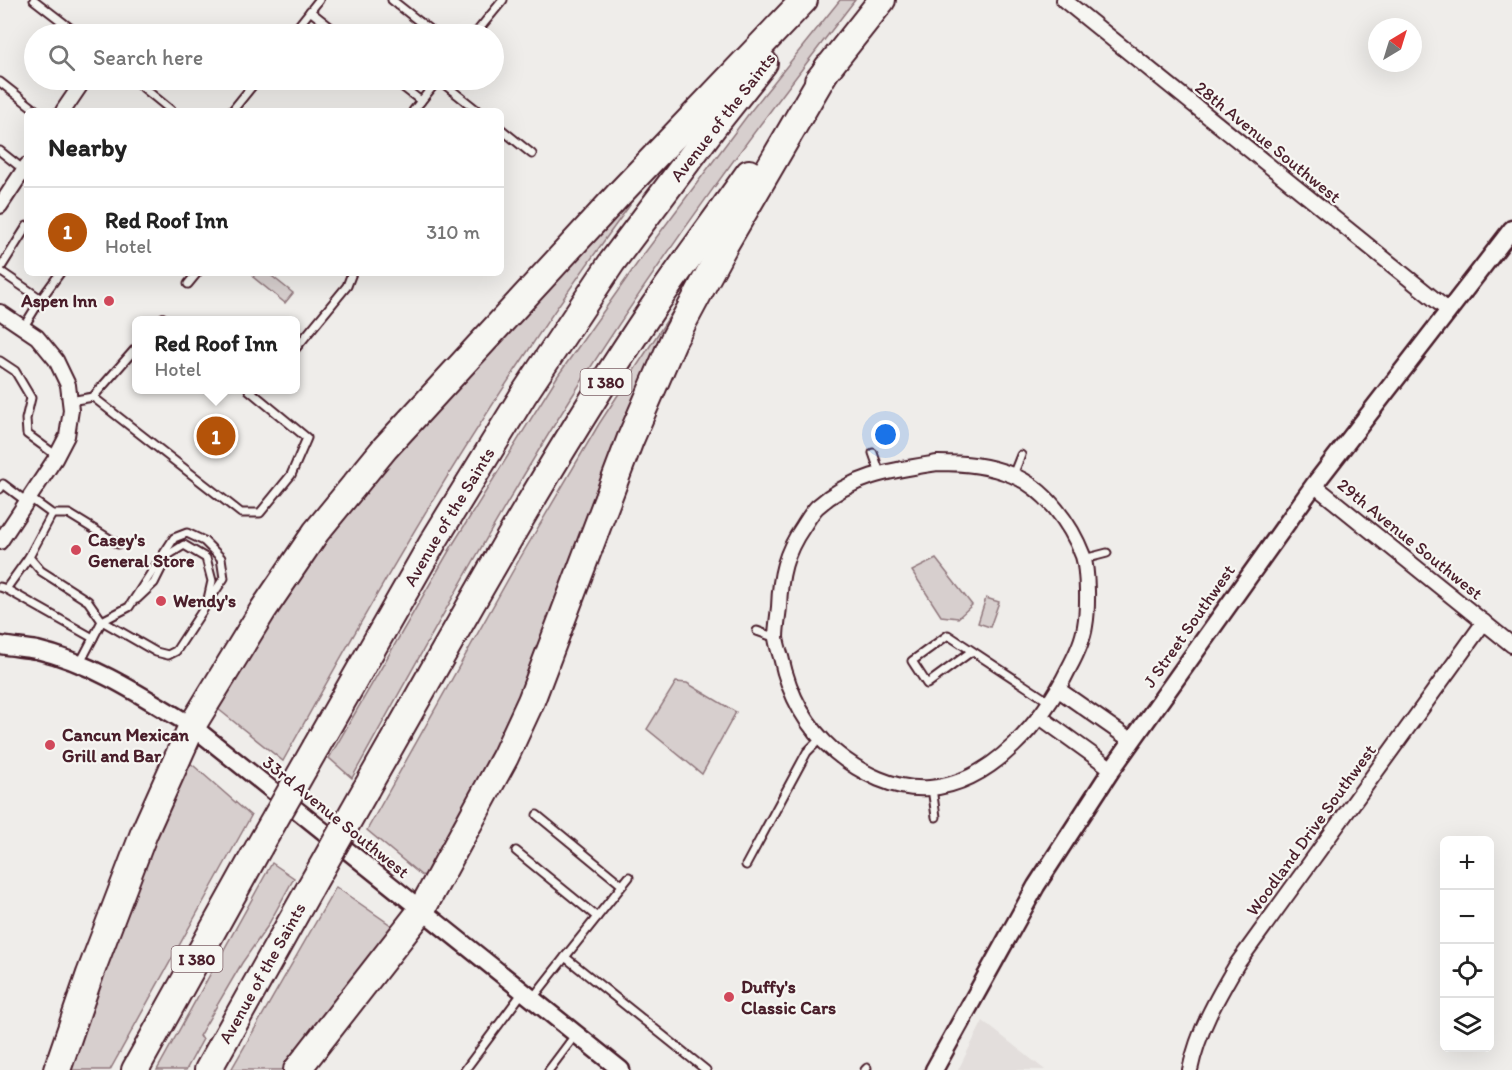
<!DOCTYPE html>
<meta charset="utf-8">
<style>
:root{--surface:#fff;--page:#f6f6f6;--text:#222;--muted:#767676;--line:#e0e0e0;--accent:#b45309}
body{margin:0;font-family:Itim,sans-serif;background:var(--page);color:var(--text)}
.controls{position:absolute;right:18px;bottom:18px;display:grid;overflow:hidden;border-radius:9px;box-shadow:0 6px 24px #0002}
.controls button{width:54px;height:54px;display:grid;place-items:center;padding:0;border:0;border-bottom:2px solid var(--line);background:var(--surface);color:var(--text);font:30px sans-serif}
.compass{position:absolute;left:1368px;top:18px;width:54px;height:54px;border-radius:50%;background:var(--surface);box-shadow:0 6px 24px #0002;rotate:38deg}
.you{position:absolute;left:886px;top:435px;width:21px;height:21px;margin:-15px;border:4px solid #fff;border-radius:50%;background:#1a73e8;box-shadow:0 0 0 9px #1a73e833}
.badge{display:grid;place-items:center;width:39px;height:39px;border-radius:50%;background:var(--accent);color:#fff;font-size:20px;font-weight:700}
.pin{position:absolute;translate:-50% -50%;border:3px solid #fff;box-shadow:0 2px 6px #0006}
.popup{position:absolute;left:132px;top:316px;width:168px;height:78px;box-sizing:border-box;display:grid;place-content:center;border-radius:9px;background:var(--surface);filter:drop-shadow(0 2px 4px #0005);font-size:20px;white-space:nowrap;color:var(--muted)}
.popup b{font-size:22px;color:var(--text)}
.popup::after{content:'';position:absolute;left:50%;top:100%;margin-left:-12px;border:12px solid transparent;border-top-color:var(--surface)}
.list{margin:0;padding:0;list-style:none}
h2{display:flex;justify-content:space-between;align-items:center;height:78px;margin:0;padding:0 24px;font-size:26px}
h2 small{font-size:20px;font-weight:400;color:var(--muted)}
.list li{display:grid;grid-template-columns:39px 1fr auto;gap:18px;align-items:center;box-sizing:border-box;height:90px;padding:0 24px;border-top:2px solid var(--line)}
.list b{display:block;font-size:22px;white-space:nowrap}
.list p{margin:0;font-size:20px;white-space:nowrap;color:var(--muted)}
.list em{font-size:20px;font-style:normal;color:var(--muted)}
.icon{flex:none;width:33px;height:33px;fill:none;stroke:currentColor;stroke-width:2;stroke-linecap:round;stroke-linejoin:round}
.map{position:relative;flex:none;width:1512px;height:1070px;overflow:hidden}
.search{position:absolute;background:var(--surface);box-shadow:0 6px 24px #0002;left:24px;top:24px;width:480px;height:66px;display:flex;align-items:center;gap:15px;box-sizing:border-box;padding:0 21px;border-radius:33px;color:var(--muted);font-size:22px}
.panel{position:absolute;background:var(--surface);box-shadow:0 6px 24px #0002;left:24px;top:108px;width:480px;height:168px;border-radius:9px}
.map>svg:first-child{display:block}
</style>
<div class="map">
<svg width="1512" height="1070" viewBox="0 0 1512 1070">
<rect width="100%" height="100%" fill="#efedea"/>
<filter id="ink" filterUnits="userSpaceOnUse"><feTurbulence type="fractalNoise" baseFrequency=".0167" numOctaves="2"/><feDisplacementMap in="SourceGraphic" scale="12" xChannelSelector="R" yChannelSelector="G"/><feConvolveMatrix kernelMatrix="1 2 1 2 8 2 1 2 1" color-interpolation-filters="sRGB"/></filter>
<g filter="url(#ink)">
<!-- built -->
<polygon fill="#e3dedc" points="983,1021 1045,1070 958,1070"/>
<!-- green -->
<g fill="#d7cfce" stroke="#90777c" stroke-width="1.5">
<path d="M 840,0 L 855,0 C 755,129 658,260 571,398 C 493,522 423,650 352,778 L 329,758 L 453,544 L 557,377 L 641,258 L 750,112 Z"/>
<path d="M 625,198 L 629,202 L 630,205 C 595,253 560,301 528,351 C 439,483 360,622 283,761 L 218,709 L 218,705 L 330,529 Z"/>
<polygon points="701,268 515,711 427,876 421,875 367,830 519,560 599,424"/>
<polygon points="256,273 268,273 293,293 285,303 253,277"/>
<polygon points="936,559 972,605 958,618 941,616 912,571"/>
<polygon points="986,598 999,602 990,627 978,623"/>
<polygon points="676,682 687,683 736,712 702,774 647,729"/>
<polygon points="187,761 194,766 251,816 110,1070 67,1070 119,920"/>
<polygon points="272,863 294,878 267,927 242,963 199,1036 203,1039 186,1070 157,1070"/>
<polygon points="336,887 395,928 287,1070 231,1070"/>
</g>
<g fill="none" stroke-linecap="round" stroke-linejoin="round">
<!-- service casing -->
<g stroke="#4a1f2b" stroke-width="11">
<g id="service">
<polyline points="34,0 78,34"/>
<polyline points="392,0 435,34"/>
<polyline points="310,11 339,34"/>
<polyline points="292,34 319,0"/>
<polyline points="475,34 503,0"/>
<polyline points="134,80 172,111"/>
<polyline points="394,80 421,101"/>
<polyline points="439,80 478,111"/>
<polyline points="0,82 37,111"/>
<polyline points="232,111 257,80"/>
<polyline points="413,111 438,80"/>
<polyline points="501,129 532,154"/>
<polyline points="0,151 24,170"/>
<polyline points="0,269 27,226"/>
<polyline points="0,271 41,299 23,328"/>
<polyline points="188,284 197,273"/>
<polyline points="41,299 60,273"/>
<polyline points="161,320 163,318 166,320"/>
<polyline points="296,348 347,286 352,273"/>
<polyline points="0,361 15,371 31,398 26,419 27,434 57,456"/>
<polyline points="93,397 241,513 260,513 291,475 307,438 249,390"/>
<polyline points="70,401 93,397 136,348"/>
<polyline points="873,453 880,473"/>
<polyline points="1013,475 1021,455"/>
<polyline points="0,489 3,484 27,502"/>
<polyline points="30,498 52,514 29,557 41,571 88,601 102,621 156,652 168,655 176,651 224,578 221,558 204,541 187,533 174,538 129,607 102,621 80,663"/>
<polyline points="52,514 69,514 118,544"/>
<polyline points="1084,559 1107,553"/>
<polyline points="0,587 6,589 29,557"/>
<polyline points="6,589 93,638"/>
<polyline points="137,599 154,583 168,555 184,545 206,558 212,581 208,599"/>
<polyline points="757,631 776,638"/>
<polyline points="972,651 927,684 912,661 948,635 1051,703"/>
<polyline points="932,788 936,817"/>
<polyline points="537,815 622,885"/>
<polyline points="516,851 597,917"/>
<polyline points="746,865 807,752 820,739"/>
<polyline points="565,957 629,877"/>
<polyline points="532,999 565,957 706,1070"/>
<polyline points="465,1070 523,992"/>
<polyline points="549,1070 576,1034"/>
<polyline points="865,1070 867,1068"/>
</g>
</g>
<!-- minor casing -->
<g stroke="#4a1f2b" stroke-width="18">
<g id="minor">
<polyline points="1064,0 1449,311"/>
<polyline points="63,111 84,80"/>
<polyline points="0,206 27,165"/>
<polyline points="0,312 37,337 56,360 68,385 71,410 67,436 55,459 0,542"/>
<path d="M 938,463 C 964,463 988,465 1012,475 C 1045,488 1071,524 1083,556 C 1088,572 1088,610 1085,626 C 1083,641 1076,655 1069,668 C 1044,720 992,783 930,788 C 895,791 860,773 834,751 C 805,726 789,694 781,657 C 779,651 777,644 776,638 C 776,628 778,617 779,607 C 780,576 785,553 803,527 C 807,521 812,512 817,507 C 853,475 893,470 938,463 Z"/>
<polyline points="1314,485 1512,645"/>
<polyline points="1059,690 1132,741"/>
<polyline points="1040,717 1112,769"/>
<path d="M 1190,1070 C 1198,1031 1217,998 1237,964 L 1484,622"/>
</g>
</g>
<!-- tertiary casing -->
<g stroke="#4a1f2b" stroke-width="21">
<g id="tertiary">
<path d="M 0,645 C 12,647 25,648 37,650 C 93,663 144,697 192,726 L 621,1070"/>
<polyline points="934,1070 1036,886 1112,769 1314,485 1512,229"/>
</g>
</g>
<!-- motorway casing -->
<g stroke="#4a1f2b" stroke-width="30">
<g id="motorway">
<polyline points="818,81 882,0"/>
<path id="s1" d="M 316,747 L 433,542 L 524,394 L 612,262 L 714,126 L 764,63"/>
<path d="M 366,789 C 459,626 549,461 654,306 C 685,261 718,217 749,173"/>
<polyline points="57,1070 90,974 144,833 192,726 263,610 316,532 385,448 621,192 804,0"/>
<polyline points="135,1070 259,847"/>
<path id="s2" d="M 208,1070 L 310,888"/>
<polyline points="297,1070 421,911 505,757 531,701 630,440 673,341 725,244 828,67"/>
</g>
</g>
<!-- service -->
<use href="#service" stroke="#f6f6f2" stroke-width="7"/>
<!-- minor -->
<use href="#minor" stroke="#f6f6f2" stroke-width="14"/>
<!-- tertiary -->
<use href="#tertiary" stroke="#f6f6f2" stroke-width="16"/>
<!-- motorway -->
<use href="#motorway" stroke="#f6f6f2" stroke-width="26"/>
<!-- motorway-bridge casing -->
<g stroke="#4a1f2b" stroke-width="30" stroke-linecap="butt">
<g id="motorway-bridge">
<polyline points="259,847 316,747"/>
<polyline points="310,888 366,789"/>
</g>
</g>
<!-- motorway-bridge -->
<use href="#motorway-bridge" stroke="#f6f6f2" stroke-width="26"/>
</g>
</g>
<!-- markers -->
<g fill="#d1495b" stroke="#f6f6f2" stroke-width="2">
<circle cx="109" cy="301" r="6"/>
<circle cx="76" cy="550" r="6"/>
<circle cx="161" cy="601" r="6"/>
<circle cx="50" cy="745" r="6"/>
<circle cx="729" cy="997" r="6"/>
</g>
<g text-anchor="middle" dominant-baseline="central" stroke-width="4.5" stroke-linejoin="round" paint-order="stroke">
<!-- shield labels -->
<g fill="#f6f6f2" stroke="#7e6067" stroke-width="1.5">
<rect x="580.5" y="369" width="51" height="26" rx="4.5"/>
<rect x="171.5" y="946" width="51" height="26" rx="4.5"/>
</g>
<g font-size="16" font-weight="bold" fill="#4a1f2b">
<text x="606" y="382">I 380</text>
<text x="197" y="959">I 380</text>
</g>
<!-- street labels -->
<g font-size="18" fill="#4a1f2b" stroke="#f6f6f2">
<text transform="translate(723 117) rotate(-52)">Avenue of the Saints</text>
<text transform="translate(1268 142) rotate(39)">28th Avenue Southwest</text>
<text stroke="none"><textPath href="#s1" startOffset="266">Avenue of the Saints</textPath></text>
<text transform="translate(1410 539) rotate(39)">29th Avenue Southwest</text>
<text transform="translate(1189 626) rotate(-55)">J Street Southwest</text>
<text transform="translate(336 817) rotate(39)">33rd Avenue Southwest</text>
<text transform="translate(1311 830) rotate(-54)">Woodland Drive Southwest</text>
<text stroke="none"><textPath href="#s2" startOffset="111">Avenue of the Saints</textPath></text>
</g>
<!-- poi labels -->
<g font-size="18" font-weight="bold" fill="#4a1f2b" stroke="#f6f6f2" text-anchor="start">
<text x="97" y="301" text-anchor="end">Aspen Inn</text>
<text x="88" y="540">Casey's<tspan x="88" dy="21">General Store</tspan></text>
<text x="173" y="601">Wendy's</text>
<text x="62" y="735">Cancun Mexican<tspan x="62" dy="21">Grill and Bar</tspan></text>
<text x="741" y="987">Duffy's<tspan x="741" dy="21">Classic Cars</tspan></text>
</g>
</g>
</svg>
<div class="controls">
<button>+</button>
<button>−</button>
<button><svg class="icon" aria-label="locate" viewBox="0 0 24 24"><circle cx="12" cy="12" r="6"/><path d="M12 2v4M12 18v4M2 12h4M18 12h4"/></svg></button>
<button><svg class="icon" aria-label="layers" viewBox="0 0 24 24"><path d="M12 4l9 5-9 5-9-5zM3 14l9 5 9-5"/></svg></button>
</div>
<svg class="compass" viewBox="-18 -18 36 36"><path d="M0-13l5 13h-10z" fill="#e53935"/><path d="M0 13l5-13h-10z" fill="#767676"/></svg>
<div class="you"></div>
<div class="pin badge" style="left:216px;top:436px">1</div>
<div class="popup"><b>Red Roof Inn</b>Hotel</div>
<div class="search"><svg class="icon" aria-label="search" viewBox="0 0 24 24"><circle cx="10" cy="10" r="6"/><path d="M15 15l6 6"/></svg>Search here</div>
<section class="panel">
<h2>Nearby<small></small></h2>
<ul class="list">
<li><span class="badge">1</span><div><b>Red Roof Inn</b><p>Hotel</p></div><em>310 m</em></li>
</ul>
</section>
</div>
